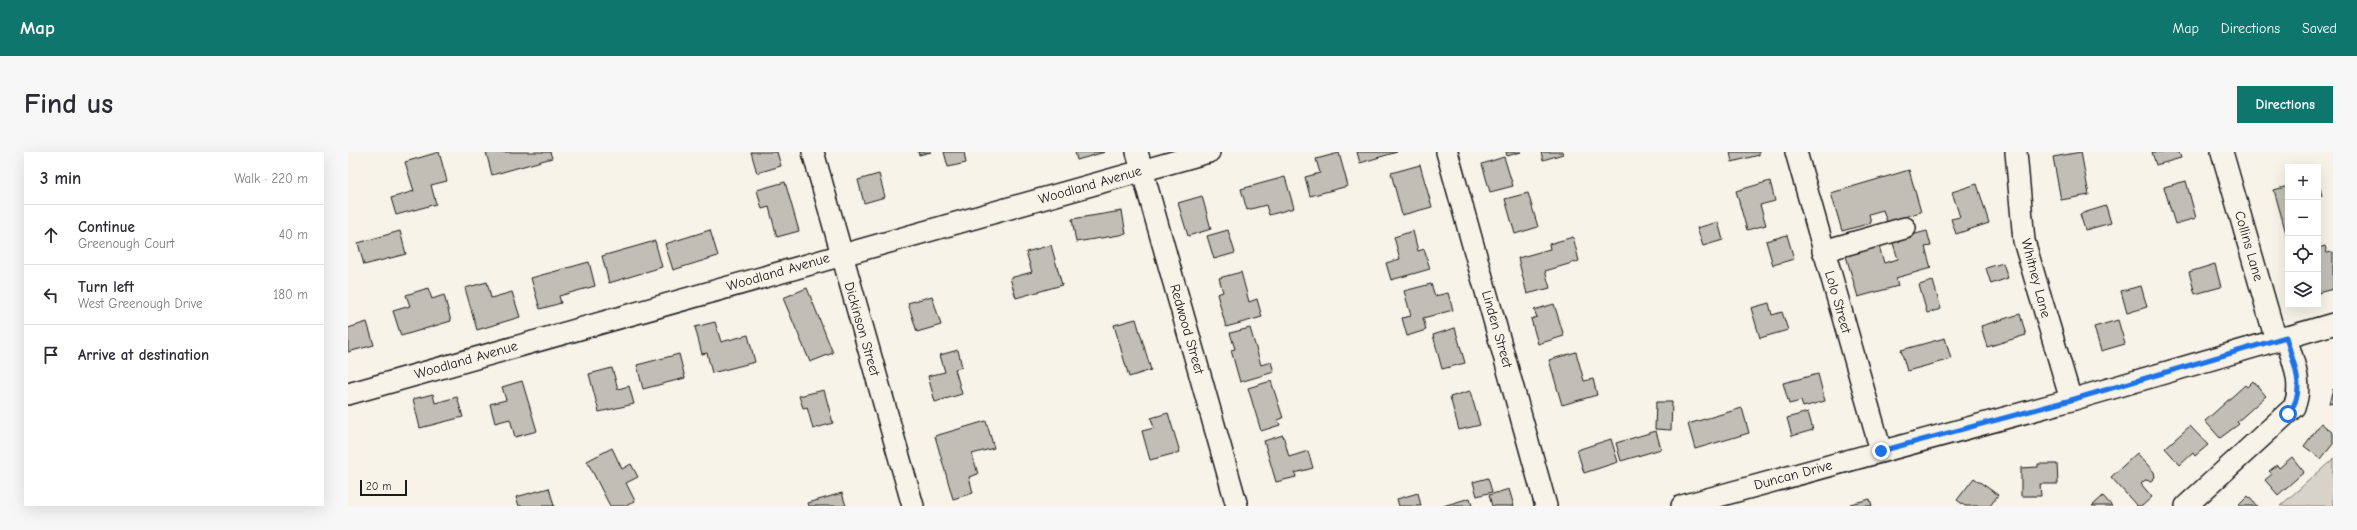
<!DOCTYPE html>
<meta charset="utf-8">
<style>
:root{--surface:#fff;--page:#f7f7f7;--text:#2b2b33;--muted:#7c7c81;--line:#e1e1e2;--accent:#0f766e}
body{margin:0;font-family:"Comic Neue",sans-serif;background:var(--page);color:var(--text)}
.controls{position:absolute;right:12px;top:12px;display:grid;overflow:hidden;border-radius:0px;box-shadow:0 4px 16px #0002}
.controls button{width:36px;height:36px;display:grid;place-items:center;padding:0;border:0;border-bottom:1px solid var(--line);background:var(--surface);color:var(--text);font:20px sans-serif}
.scale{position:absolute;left:12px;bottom:10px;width:47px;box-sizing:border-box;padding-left:4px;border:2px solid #1c1c1c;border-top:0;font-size:11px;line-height:14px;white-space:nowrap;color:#1c1c1c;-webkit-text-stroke:3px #f7f3e8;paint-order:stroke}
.stop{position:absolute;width:12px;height:12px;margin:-9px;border:3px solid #1a73e8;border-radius:50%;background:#fff}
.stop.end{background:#1a73e8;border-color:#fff;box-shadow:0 1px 4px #0008}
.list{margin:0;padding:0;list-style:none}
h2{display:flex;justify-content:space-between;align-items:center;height:52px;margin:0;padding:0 16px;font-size:17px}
h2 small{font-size:13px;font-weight:400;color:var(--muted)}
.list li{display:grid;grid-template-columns:26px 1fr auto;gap:12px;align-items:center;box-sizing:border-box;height:60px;padding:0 16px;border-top:1px solid var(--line)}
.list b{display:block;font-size:15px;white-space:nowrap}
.list p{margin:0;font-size:13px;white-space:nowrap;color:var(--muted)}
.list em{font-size:13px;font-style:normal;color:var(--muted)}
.icon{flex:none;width:22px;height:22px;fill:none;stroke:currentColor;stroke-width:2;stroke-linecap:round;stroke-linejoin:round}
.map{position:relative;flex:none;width:1985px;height:354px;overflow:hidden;border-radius:0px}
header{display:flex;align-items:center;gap:24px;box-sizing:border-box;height:56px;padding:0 20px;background:var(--accent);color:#fff}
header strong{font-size:19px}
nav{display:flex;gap:22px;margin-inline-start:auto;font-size:14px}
.intro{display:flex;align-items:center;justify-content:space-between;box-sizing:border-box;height:96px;padding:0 24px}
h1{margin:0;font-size:28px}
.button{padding:10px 18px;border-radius:0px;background:var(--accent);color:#fff;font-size:14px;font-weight:700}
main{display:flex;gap:24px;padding:0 24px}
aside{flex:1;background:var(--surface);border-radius:0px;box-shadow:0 4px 16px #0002}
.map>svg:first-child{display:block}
</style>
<header>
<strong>Map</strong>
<nav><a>Map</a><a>Directions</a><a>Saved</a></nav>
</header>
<div class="intro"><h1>Find us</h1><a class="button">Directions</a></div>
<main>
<aside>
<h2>3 min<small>Walk · 220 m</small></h2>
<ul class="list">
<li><svg class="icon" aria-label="ahead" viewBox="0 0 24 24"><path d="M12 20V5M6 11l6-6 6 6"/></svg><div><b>Continue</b><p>Greenough Court</p></div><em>40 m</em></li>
<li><svg class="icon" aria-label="left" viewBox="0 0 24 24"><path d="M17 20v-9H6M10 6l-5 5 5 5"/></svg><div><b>Turn left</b><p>West Greenough Drive</p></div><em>180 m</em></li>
<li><svg class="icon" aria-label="arrive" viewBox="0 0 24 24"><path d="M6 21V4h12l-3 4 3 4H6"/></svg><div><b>Arrive at destination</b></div></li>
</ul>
</aside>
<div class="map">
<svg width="1985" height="354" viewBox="0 0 1985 354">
<rect width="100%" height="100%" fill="#f7f3e8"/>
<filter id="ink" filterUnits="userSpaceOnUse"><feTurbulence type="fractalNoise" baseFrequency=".025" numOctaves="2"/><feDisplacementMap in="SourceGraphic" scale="8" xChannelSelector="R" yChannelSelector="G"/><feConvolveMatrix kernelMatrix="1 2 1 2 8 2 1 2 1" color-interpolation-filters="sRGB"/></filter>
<g filter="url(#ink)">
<!-- green -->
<polygon fill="#d7d3cb" stroke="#7a7874" points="1985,306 1985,354 1932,354 1984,308"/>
<!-- building -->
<g fill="#c0beb5" stroke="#1c1c1c">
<polygon points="91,0 99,29 83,33 88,52 48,63 43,46 66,39 57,10"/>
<polygon points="138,0 202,0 204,6 144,23"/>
<polygon points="403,0 429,0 433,14 409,21"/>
<polygon points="570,0 583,0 571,3"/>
<polygon points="596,0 616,0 618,11 600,15"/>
<polygon points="727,0 757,0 729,8"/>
<polygon points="1009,0 1049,0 1012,11"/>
<polygon points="1158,0 1173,0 1159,4"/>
<polygon points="1193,0 1215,0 1215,2 1195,8"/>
<polygon points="1382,0 1411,0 1411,3 1384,10"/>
<polygon points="1733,0 1741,43 1713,48 1705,5"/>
<polygon points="1804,0 1831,0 1833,6 1808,13"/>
<polygon points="991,1 1000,34 962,44 957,25 972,21 968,7"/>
<polygon points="1156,5 1165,34 1142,40 1134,12"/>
<polygon points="1072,13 1084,55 1054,63 1043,21"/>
<polygon points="1561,18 1573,60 1539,70 1535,58 1521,62 1523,71 1494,79 1483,41"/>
<polygon points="531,22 537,45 516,51 510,28"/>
<polygon points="937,25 946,56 921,63 918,53 899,58 893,37"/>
<polygon points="1970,27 1974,44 1970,45"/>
<polygon points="1422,29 1427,49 1412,53 1418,73 1399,78 1388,39"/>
<polygon points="1838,29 1848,66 1827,72 1816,35"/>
<polygon points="437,30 451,79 429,85 421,55 414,57 409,38"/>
<polygon points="1629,32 1641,71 1608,82 1603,67 1612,65 1604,40"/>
<polygon points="1940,34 1940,88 1926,38"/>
<polygon points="1180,41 1190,75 1167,82 1157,47"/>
<polygon points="854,44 863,77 840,84 830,51"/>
<polygon points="1758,54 1763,71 1737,78 1732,62"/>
<polygon points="774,59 778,82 728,90 724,67"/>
<polygon points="1370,70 1375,88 1355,94 1349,76"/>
<polygon points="362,78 370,104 325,118 317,92"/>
<polygon points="880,78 887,101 866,107 859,84"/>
<polygon points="52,79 58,102 16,113 10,91"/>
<polygon points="1065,79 1070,99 1076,97 1082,117 1043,128 1038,111 1052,107 1046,85"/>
<polygon points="1579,79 1583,94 1577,95 1583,116 1548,126 1550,134 1510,145 1498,104 1531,94 1536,111 1550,107 1544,88"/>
<polygon points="1439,83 1446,107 1425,113 1418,89"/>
<polygon points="1225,85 1231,109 1197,119 1202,136 1179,142 1170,106 1202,97 1201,92"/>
<polygon points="307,89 314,115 261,131 254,104"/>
<polygon points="703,93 714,133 668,146 662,126 684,120 678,100"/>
<polygon points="1977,94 1979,101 1985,100 1985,137 1970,141 1970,96"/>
<polygon points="241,110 247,134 211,144 213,151 192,157 183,126"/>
<polygon points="1655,111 1660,126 1643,132 1638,116"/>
<polygon points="1867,112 1873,135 1847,142 1841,120"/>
<polygon points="893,120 901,150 909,147 914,165 878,175 869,142 875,140 871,126"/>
<polygon points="1585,129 1593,157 1579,161 1571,133"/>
<polygon points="139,130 143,146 164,140 172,165 129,178 117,136"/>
<polygon points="1083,132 1087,144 1100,141 1105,158 1075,166 1078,178 1059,184 1054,166 1063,164 1056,139"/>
<polygon points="1793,134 1799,155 1779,161 1773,139"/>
<polygon points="80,136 84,147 96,143 103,169 53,184 45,159 62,154 58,143"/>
<polygon points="459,136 485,201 462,210 435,146"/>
<polygon points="584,144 593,173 569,180 560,151"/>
<polygon points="1421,151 1424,163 1434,160 1440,178 1412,186 1403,156"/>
<polygon points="1206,152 1216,184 1190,192 1183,167 1189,165 1186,158"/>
<polygon points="1672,162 1678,183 1639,195 1633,174"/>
<polygon points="788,167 803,218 781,225 766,173"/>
<polygon points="1770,168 1777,192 1753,199 1746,175"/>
<polygon points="19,170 26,193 0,200 0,176"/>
<polygon points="367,170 373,190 400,183 407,210 364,221 359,201 354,202 347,175"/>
<polygon points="902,176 913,213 923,210 926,220 892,230 883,198 887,197 882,181"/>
<polygon points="1107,176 1117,211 1094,217 1085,183"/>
<polygon points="1597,186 1603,207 1559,219 1553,198"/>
<polygon points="610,198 614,215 607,217 614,242 587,250 580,224 597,220 592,203"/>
<polygon points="1228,200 1236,229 1245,227 1249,243 1214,253 1201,208"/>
<polygon points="331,202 337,226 295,237 289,213"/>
<polygon points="264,216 270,237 281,234 286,252 251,260 241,222"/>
<polygon points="1470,222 1477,249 1455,255 1453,249 1441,252 1435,231"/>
<polygon points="174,229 189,279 167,285 162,267 147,271 142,252 158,248 154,235"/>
<polygon points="923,229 935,266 930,268 932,273 913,279 900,236"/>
<polygon points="1905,229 1918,244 1889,270 1891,272 1872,286 1857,269 1897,233 1899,235"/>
<polygon points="1985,237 1985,252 1981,251"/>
<polygon points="476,238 485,271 465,277 459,255 455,256 451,244"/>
<polygon points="1122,239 1132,273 1111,278 1102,245"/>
<polygon points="85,242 87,251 109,245 115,265 72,276 65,247"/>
<polygon points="1308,250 1324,250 1323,278 1307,277"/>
<polygon points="1394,256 1401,281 1347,297 1340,272"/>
<polygon points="1460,260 1465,278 1444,284 1439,266"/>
<polygon points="820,261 832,300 802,308 794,279 806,276 803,266"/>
<polygon points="638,269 646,296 624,302 630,322 621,325 625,341 605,347 587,284"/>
<polygon points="1973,271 1985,281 1985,292 1973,307 1956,294"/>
<polygon points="1842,274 1860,293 1847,304 1845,301 1832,313 1817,296"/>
<polygon points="1308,279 1313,297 1273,309 1268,291"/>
<polygon points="935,283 941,305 960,299 965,316 947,321 948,325 928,330 916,289"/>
<polygon points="1263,287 1270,310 1236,321 1229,298"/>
<polygon points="264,296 274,317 283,312 290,325 278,331 287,349 278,354 262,354 239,309"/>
<polygon points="1789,301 1806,320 1807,325 1803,329 1797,328 1793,332 1804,345 1794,354 1789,354 1763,325"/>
<polygon points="1944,305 1956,320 1930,343 1917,328 1924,322 1921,319 1929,313 1931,316"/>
<polygon points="1690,312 1709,312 1710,332 1692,332 1693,344 1673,344 1673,316 1690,315"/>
<polygon points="1140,326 1144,340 1129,344 1125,330"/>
<polygon points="1626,326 1650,343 1642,354 1617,354 1609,348"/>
<polygon points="201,336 206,354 171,354 168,345"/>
<polygon points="1161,337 1166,354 1144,354 1141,343"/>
<polygon points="494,341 498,354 461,354 460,351"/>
<polygon points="1070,341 1073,354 1051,354 1049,347"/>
<polygon points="1755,344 1764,354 1744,354"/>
<polygon points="1900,344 1909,354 1890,354"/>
<polygon points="1122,346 1124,354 1095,354"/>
<polygon points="1522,347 1524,354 1502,354 1502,352"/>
</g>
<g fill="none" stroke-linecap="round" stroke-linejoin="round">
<!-- minor casing -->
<g stroke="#1c1c1c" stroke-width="24">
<g id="minor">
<polyline points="465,0 565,354"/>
<polyline points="789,0 889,354"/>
<polyline points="1099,0 1198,354"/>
<polyline points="1448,0 1533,299"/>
<polyline points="1668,0 1676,89 1723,248"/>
<polyline points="1874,0 1928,188"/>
<polyline points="1475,99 1557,76"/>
<polyline points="0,242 861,0"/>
<polyline points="1334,354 1723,248 1985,172"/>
<path d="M 1838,354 L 1946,255 C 1956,232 1944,208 1938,185"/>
</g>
</g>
<!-- minor -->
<use href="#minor" stroke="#f7f3e8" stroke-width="21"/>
</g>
</g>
<g fill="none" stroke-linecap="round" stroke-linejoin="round" filter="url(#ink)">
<!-- route -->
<path stroke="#1a73e8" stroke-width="5" d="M 1533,299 L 1723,248 L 1938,185 C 1945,211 1960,239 1940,262"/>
</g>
<g text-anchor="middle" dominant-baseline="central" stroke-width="4" stroke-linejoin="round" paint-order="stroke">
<!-- street labels -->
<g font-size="14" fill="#1c1c1c" stroke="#f7f3e8">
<text transform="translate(742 33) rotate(-16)">Woodland Avenue</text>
<text transform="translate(1901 94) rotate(74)">Collins Lane</text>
<text transform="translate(430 120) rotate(-16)">Woodland Avenue</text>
<text transform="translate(1688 126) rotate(75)">Whitney Lane</text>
<text transform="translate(1490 150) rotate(74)">Lolo Street</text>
<text transform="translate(514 177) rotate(74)">Dickinson Street</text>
<text transform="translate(839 177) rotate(74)">Redwood Street</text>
<text transform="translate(1149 177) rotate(74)">Linden Street</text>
<text transform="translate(118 208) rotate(-16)">Woodland Avenue</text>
<text transform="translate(1445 323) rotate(-15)">Duncan Drive</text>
</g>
</g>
</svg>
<div class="controls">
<button>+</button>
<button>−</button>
<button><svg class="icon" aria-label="locate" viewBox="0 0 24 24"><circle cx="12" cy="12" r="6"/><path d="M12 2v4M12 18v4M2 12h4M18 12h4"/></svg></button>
<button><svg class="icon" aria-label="layers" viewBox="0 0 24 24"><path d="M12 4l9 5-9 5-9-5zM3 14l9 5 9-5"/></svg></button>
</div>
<div class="scale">20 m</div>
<div class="stop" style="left:1940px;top:262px"></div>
<div class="stop end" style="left:1533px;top:299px"></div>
</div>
</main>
